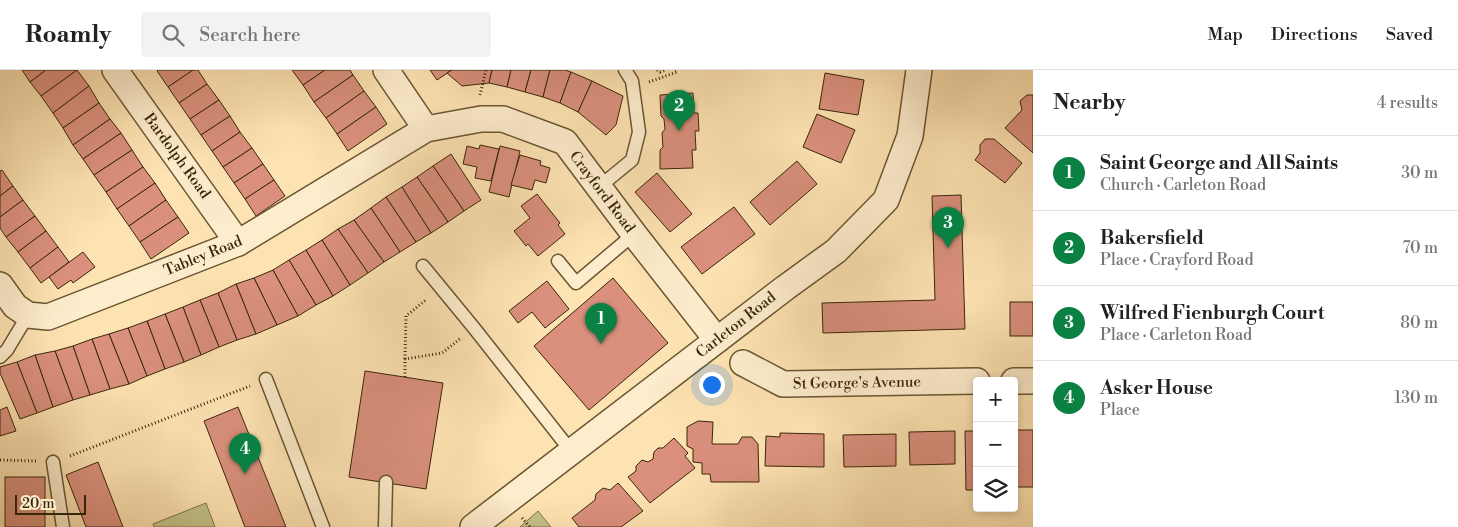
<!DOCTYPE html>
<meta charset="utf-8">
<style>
:root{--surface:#fff;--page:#f2f2f2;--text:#222;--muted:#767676;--line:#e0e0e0;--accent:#0b8043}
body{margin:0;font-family:"Libre Bodoni",serif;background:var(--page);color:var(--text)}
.controls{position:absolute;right:15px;bottom:15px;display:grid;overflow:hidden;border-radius:5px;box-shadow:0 2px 8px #0003}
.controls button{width:45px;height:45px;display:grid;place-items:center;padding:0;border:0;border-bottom:1px solid var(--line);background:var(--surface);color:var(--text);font:25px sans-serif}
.scale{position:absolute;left:15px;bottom:12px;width:71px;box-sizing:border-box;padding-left:5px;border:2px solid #382609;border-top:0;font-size:14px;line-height:18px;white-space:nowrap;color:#382609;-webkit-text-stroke:4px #feedcd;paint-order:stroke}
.you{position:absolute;left:711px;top:314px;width:18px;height:18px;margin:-12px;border:4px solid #fff;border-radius:50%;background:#1a73e8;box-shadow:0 0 0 8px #1a73e833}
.badge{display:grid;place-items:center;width:32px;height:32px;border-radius:50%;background:var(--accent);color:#fff;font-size:16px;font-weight:700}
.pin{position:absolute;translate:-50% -41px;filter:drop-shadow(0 1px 2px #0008)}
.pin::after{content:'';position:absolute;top:26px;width:18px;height:15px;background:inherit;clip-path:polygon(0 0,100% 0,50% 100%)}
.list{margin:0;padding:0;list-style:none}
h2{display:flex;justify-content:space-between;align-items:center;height:65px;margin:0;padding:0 20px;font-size:21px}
h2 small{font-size:16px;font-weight:400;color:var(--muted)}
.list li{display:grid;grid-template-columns:32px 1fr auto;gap:15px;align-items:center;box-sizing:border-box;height:75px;padding:0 20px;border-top:1px solid var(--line)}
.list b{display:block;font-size:19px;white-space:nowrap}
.list p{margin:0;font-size:16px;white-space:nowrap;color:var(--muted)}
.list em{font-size:16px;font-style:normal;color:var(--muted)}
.icon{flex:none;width:28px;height:28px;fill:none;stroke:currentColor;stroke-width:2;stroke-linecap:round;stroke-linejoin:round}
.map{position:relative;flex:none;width:1033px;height:457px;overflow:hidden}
header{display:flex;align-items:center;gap:30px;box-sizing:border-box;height:70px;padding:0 25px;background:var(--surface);border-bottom:1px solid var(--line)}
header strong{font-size:24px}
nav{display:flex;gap:28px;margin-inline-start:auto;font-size:18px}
.search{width:350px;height:45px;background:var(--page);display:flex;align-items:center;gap:12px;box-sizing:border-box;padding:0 18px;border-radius:5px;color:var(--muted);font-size:19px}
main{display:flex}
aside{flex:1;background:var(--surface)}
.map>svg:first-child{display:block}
</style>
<header>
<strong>Roamly</strong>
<div class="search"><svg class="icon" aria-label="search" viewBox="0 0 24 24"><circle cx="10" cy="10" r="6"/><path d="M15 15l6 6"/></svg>Search here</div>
<nav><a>Map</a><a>Directions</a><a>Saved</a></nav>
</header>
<main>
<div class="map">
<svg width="1033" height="457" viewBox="0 0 1033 457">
<rect width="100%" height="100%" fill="#fee3b2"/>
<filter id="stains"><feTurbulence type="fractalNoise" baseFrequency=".004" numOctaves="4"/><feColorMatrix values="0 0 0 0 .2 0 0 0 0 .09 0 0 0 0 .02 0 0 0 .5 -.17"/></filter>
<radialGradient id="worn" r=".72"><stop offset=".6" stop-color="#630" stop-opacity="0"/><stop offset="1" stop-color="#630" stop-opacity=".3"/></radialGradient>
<!-- green -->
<g fill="#c4c289" stroke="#7e7449">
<polygon points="206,433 215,457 154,457 153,454"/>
<polygon points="538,441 551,457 520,457"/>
</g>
<!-- building -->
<g fill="#da907d" stroke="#382609">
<polygon points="22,0 46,0 30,12"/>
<polygon points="46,0 77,0 41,26 30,12"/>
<polygon points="77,0 89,16 53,43 41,26"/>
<polygon points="158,0 193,0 168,17 157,1"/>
<polygon points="193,0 198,0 207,14 179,33 168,17"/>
<polygon points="292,0 325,0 303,15"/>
<polygon points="325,0 350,0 353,5 314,32 303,15"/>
<polygon points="430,0 452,0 437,10"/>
<polygon points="452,0 492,0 489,13 462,16 447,3"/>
<polygon points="492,0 511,0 507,17 489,13"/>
<polygon points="511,0 531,0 525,22 507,17"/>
<polygon points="531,0 550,0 543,27 525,22"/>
<polygon points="550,0 565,0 571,2 560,33 543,27"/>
<polygon points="571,2 592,11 578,42 560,33"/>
<polygon points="825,3 864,10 858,45 819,39"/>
<polygon points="353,5 364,21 326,48 314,32"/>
<polygon points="592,11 623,26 616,55 606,65 578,42"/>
<polygon points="207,14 219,30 190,49 179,33"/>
<polygon points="89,16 99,33 63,58 53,43"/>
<polygon points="364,21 376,37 337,64 326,48"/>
<polygon points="693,23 694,43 698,43 699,61 695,61 696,80 692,80 693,98 660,99 660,80 663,77 662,63 665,59 664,49 661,46 660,25"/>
<polygon points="1027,25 1033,25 1033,83 1005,58 1022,40 1020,31"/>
<polygon points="219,30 230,46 201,65 190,49"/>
<polygon points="99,33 110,49 73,75 63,58"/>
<polygon points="376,37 387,54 348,81 337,64"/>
<polygon points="817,44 855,60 841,93 803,77"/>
<polygon points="230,46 240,62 212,81 201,65"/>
<polygon points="110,49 121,63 83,89 73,75"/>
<polygon points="240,62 252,78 223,97 212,81"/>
<polygon points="121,63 132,80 94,105 83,89"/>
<polygon points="985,69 994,69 1022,93 1005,113 975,90 980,83 980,75"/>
<polygon points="480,75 499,79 491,111 475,108 477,97 463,94 467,76 479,79"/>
<polygon points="500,76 520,81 509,127 489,122"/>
<polygon points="252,78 263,94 234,113 223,97"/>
<polygon points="132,80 143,97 106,122 94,105"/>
<polygon points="451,84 481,130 464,141 433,96"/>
<polygon points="520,85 541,91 540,95 550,98 546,113 535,110 532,120 511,115"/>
<polygon points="797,91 817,114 770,155 750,132"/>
<polygon points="263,94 274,110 245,129 234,113"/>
<polygon points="433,96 464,141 448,152 417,107"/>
<polygon points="143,97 155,113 117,139 106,122"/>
<polygon points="2,100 13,116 0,126 0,101"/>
<polygon points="657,103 692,144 670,162 635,122"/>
<polygon points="417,107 448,152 431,163 402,117"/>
<polygon points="274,110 285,126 256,146 245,129"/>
<polygon points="155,113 166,130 129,156 117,139"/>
<polygon points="13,116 23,130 0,147 0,126"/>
<polygon points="402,117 431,163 416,172 386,127"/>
<polygon points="537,124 560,153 558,155 565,164 538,186 528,174 526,176 514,161 530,148 521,136"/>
<polygon points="961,125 965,259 823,263 822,233 935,230 932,126"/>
<polygon points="386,127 416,172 400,182 371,138"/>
<polygon points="23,130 35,146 6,167 0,158 0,147"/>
<polygon points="166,130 178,147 140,172 129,156"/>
<polygon points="734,137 755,164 702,204 681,177"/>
<polygon points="371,138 400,182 384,192 354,150"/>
<polygon points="35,146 46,161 18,182 6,167"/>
<polygon points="178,147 189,163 151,189 140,172"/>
<polygon points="354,150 384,192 368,203 338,159"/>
<polygon points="338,159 368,203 350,215 322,170"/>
<polygon points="46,161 58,177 30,198 18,182"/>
<polygon points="322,170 350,215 333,226 306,180"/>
<polygon points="58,177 69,192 41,213 30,198"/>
<polygon points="306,180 333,226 316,235 289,190"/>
<polygon points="83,182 95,197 73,213 71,210 58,219 49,207"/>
<polygon points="289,190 316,235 298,246 273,200"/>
<polygon points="273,200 298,246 277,255 254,208"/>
<polygon points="254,208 277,255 256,264 236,214"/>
<polygon points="613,208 668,273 589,340 534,276"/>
<polygon points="547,211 569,239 545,258 532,242 518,253 509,241"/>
<polygon points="236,214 256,264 237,270 218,223"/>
<polygon points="218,223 237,270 219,277 200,230"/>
<polygon points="200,230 219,277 201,285 183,237"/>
<rect x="1010" y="232" width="23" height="34"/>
<polygon points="183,237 201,285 184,292 165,244"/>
<polygon points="165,244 184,292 165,299 147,251"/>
<polygon points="147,251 165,299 147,306 128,258"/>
<polygon points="128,258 147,306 129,314 109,264"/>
<polygon points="109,264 129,314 110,319 92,269"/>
<polygon points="92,269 110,319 90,325 73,276"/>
<polygon points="73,276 90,325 73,330 55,281"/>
<polygon points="55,281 73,330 53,337 35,285"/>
<polygon points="35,285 53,337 37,343 17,292"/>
<polygon points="17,292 37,343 20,349 0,303 0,297"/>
<polygon points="365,301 443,313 426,419 349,407"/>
<polygon points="7,337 16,361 0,366 0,340"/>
<polygon points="238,337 286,457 245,457 204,351"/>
<polygon points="698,351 713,352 712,374 738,374 742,367 752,367 758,374 759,412 711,412 710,404 702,404 702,393 693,392 693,379 687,376 687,357"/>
<rect x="1014" y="360" width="19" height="57"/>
<polygon points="955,361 955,394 910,395 909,362"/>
<polygon points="965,361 977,361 977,420 966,420"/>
<polygon points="780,363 824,364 824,397 765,396 766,366 780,367"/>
<polygon points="896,364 896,396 844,397 843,365"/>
<polygon points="674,368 688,383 685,386 695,398 650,433 628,407 636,401 636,396 642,390 648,392 653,389 654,382 658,378 663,378"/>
<polygon points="98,392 123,457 86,457 66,405"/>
<rect x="5" y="407" width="40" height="50"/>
<polygon points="618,413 643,441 621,457 579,457 572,448 595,430 596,424 603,418 610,420"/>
</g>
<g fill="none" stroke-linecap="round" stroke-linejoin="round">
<!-- service casing -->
<g stroke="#6a5533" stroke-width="15">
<g id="service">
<polyline points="599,117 632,90 639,62 632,11 625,0"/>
<polyline points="558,191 576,213 634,164"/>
<polyline points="423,196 474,258 571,381"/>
<polyline points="0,287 7,280 28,245"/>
<polyline points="266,309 323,457"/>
<polyline points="53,392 63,457"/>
<polyline points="385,457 386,412"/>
</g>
</g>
<!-- minor casing -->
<g stroke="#6a5533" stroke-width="28">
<g id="minor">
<polyline points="115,0 238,173"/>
<polyline points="386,0 426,59"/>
<polyline points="0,215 15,236 28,245 48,247 238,173 426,59 481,49 503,49 565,72 634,164 717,270"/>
<polyline points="743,293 783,314 977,311"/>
<polyline points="1014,311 1033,311"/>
<polyline points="473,457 785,218 836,181 886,130 910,66 919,0"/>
</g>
</g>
<!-- path -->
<g stroke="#382609" stroke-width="3" stroke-dasharray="1 2.5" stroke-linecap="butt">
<polyline points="657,0 660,2 666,0"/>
<polyline points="649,12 677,2 676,0"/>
<polyline points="480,25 486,0"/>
<polyline points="405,289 406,246 427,229"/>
<polyline points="405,307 405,289 442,283 461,268"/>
<polyline points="70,386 250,316"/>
<polyline points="0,390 37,391"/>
<polyline points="522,448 530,457"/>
</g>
<!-- service -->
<use href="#service" stroke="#feedcd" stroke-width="12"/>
<!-- minor -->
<use href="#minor" stroke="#feedcd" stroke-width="25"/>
</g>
<g text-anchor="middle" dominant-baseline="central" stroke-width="5" stroke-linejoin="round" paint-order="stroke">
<!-- street labels -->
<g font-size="15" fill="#382609" stroke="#feedcd">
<text transform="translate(177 86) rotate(54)">Bardolph Road</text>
<text transform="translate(602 122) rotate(53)">Crayford Road</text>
<text transform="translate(203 186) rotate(-22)">Tabley Road</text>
<text transform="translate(736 255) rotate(-38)">Carleton Road</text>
<text transform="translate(857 313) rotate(-1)">St George's Avenue</text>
</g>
</g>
<rect width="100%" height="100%" filter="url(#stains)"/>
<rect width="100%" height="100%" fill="url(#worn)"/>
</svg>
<div class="controls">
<button>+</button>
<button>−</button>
<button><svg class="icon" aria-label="layers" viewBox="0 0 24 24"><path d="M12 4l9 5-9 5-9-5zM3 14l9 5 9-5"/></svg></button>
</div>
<div class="scale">20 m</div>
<div class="you"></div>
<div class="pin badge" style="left:601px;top:274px">1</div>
<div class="pin badge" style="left:679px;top:61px">2</div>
<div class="pin badge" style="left:948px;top:178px">3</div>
<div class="pin badge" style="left:245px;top:404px">4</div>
</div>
<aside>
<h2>Nearby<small>4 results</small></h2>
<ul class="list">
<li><span class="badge">1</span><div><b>Saint George and All Saints</b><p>Church · Carleton Road</p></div><em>30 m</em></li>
<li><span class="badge">2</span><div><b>Bakersfield</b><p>Place · Crayford Road</p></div><em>70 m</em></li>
<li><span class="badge">3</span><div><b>Wilfred Fienburgh Court</b><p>Place · Carleton Road</p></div><em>80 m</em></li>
<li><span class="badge">4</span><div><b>Asker House</b><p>Place</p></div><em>130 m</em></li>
</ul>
</aside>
</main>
